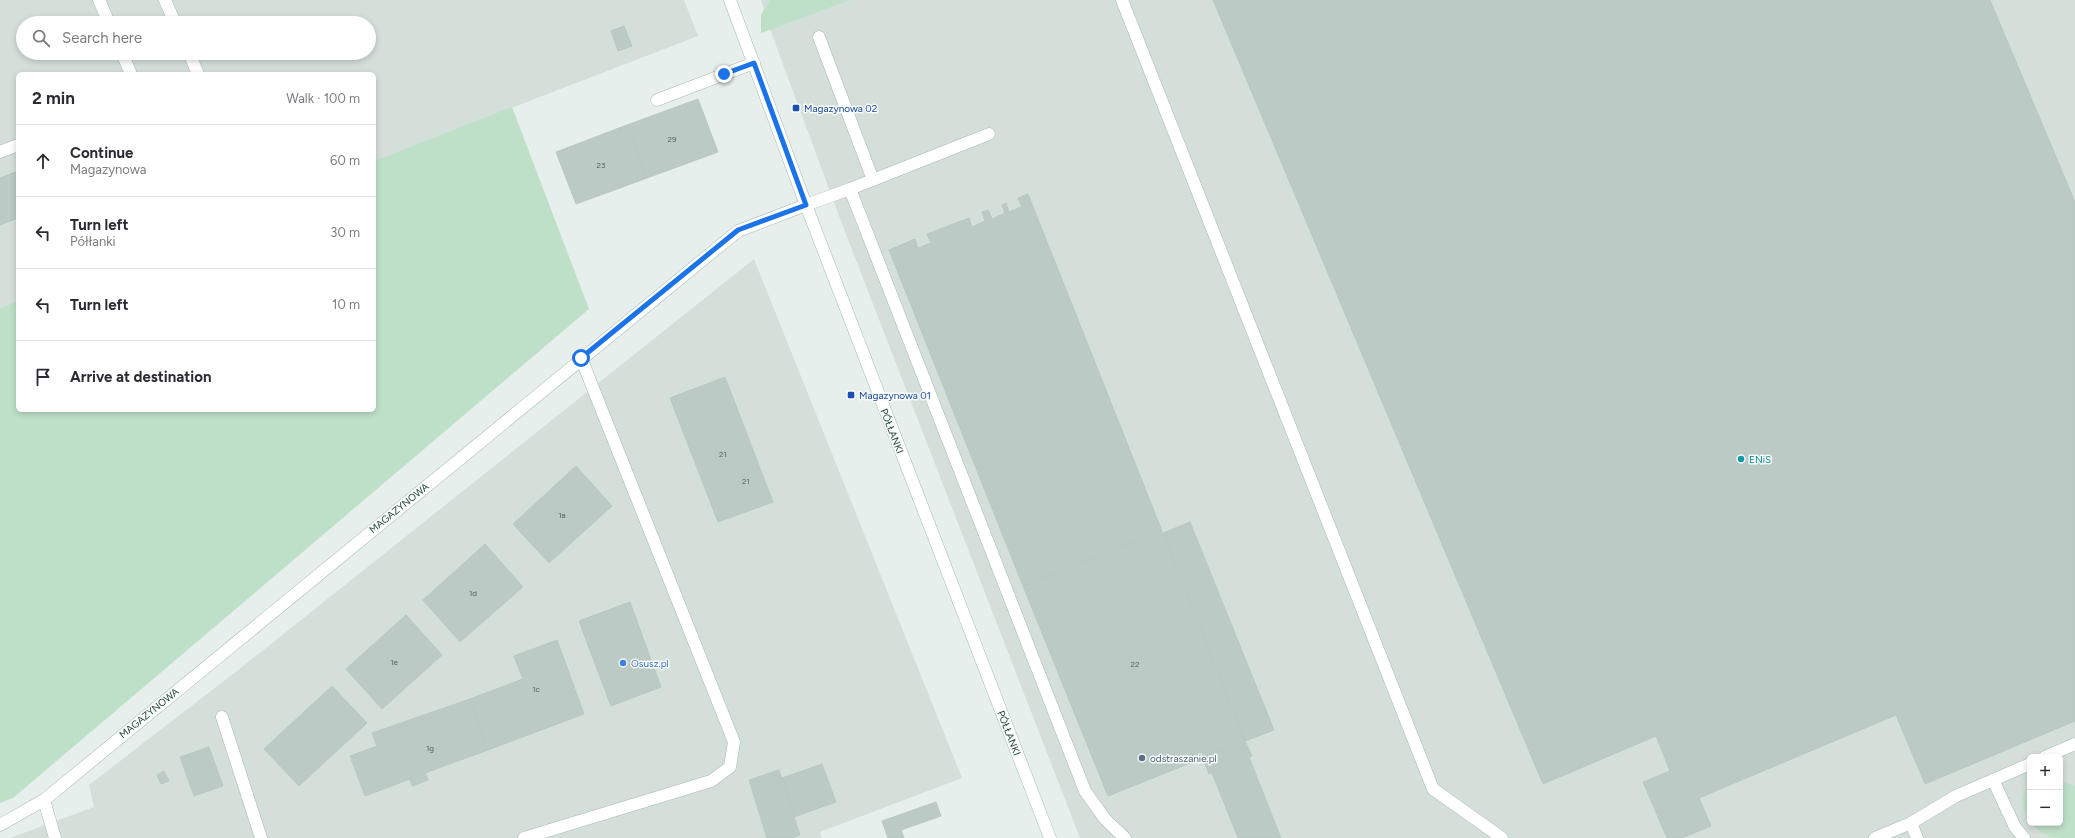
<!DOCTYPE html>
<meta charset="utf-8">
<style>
:root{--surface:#fff;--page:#f2f2f3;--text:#2b2b33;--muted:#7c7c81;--line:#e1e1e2}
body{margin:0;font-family:Figtree,sans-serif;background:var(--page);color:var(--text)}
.controls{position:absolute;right:12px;bottom:12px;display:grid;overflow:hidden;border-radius:6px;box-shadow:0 2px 6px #0003}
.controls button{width:36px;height:36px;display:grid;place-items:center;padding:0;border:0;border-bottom:1px solid var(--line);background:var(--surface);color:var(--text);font:20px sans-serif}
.stop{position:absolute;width:12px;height:12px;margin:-9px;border:3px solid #1a73e8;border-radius:50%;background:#fff}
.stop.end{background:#1a73e8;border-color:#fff;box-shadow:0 1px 4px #0008}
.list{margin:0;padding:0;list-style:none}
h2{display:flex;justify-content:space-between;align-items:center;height:52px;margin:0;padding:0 16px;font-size:17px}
h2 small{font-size:13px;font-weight:400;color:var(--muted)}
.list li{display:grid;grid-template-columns:26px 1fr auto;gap:12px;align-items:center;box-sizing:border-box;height:72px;padding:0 16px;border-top:1px solid var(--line)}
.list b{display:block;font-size:15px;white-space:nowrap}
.list p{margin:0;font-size:13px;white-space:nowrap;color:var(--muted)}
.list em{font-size:13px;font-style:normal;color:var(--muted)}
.icon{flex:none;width:22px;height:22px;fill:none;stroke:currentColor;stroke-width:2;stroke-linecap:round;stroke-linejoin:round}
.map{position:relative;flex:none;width:2075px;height:838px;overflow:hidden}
.search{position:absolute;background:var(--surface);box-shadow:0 2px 6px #0003;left:16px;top:16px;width:360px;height:44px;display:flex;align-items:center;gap:10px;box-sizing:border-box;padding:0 14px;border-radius:22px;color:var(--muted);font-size:15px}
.panel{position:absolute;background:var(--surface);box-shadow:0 2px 6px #0003;left:16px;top:72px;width:360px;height:340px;border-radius:6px}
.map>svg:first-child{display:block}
</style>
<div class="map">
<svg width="2075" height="838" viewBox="0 0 2075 838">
<rect width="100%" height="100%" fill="#e6efeb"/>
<!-- built -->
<g fill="#d4dfda" fill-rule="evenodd">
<path d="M 0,0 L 684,0 L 698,36 L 374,161 L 374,74 L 18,74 L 18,301 L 0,308 ZM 23,23 L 369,23 L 369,53 L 23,53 Z"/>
<path d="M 761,0 L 2075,0 L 2075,838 L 1080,838 L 842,224 L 770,29 ZM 2030,757 L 2060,757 L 2060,823 L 2030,823 Z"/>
<polygon points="754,259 962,778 820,832 822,838 10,838 94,807 89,785 242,667"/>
</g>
<!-- grass -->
<g fill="#bfe0c8">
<polygon points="770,0 850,0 761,33 761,15"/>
<polygon points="512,107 589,309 13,798 0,803 0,308 18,301 18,410 374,410 374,161"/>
<path d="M 2030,779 L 2030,822 C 2020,810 2022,791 2030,779 Z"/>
<path d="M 2060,780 L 2075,786 L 2075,838 C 2052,838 2046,838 2031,823 L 2060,823 Z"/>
</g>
<!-- building -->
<g fill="#bbcac4" stroke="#b8c9c2">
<polygon points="1213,0 1990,0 2075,202 2075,721 1925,784 1896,715 1699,798 1711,826 1682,838 1667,838 1643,782 1670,771 1656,736 1543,784"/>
<polygon points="624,26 632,46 618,51 611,31"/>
<polygon points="698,99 718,152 647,178 627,125"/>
<polygon points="627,125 647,178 576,204 556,152"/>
<polygon points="18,171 18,218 0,225 0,178"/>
<polygon points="1028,194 1162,531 1023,586 889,250 915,239 918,248 931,243 927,234 969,218 972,227 985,221 982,212 988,210 992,219 1005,213 1002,205 1006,203 1009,212 1022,207 1018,198"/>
<polygon points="725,377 773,502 718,522 670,398"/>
<polygon points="576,466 612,506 549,563 513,524"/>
<polygon points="1190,522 1274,730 1245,741 1163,533"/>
<polygon points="1162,531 1245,741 1108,796 1023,586"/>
<polygon points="485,544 523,587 460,642 423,600"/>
<polygon points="630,602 661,687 611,706 579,621"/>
<polygon points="406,615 442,655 382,709 346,669"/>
<polygon points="557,640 584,714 488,750 470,699 523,679 514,656"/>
<polygon points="332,686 367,723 299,786 264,749"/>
<polygon points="470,699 488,750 425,773 428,780 412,786 410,779 365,796 350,756 377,746 372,733"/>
<polygon points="1245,741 1252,756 1249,757 1281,838 1238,838 1212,773 1209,774 1203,758"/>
<polygon points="209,747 223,786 194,796 180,757"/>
<polygon points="822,764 836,802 794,817 782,778"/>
<polygon points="779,770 800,835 792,838 767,838 749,780"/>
<polygon points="164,771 169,781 161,784 157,775"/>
<polygon points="936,802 941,816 901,830 904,838 888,838 882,821"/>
</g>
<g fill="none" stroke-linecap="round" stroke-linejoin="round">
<!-- lane casing -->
<g stroke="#a8b8b2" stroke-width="13">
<g id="lane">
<polyline points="99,0 109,23"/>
<polyline points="165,0 175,23"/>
<polyline points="1122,0 1433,789 1502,838"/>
<polyline points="819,37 873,180"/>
<polyline points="122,53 131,74"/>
<polyline points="189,53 198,74"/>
<polyline points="657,100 754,63"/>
<polyline points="0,152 18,145"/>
<polyline points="850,189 989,134"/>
<polyline points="806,205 850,189 1085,791 1105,819 1125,838"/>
<polyline points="222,717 261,838"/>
<polyline points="2045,757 2075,744"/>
<polyline points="1993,780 2015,827 2024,838"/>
<polyline points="44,800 55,838"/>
<polyline points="1911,823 1956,796 2030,764"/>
<polyline points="524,838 711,781 730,767 734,742 581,358"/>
<polyline points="1875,838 1911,823 1917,838"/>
</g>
</g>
<!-- street casing -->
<g stroke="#a8b8b2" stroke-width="13">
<polyline id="street" points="0,825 44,800 738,231 806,205"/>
</g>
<!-- secondary casing -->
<g stroke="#a4bbb3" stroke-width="13">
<polyline id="secondary" points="730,0 806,205 1050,838"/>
</g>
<!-- lane -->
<use href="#lane" stroke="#fff" stroke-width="12"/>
<!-- street -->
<use href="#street" stroke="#fff" stroke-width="12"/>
<!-- secondary -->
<use href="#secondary" stroke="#fff" stroke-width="12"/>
</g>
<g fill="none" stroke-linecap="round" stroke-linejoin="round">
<!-- route -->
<polyline stroke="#1a73e8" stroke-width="5" points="581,358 738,230 806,205 754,63 724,74"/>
</g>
<!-- markers -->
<g fill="#1a4fb4" stroke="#f7fbf9" stroke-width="1.5">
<rect x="792" y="104" width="8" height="8" rx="2"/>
<rect x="847" y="391" width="8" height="8" rx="2"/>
</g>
<circle fill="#0f9aa8" stroke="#f7fbf9" stroke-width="1.5" cx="1741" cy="459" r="4"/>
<circle fill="#3f7fe0" stroke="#f7fbf9" stroke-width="1.5" cx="623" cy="663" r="4"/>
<circle fill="#5c6f8a" stroke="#f7fbf9" stroke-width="1.5" cx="1142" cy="758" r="4"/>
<g text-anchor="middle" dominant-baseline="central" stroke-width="3" stroke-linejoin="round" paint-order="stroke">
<!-- number labels -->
<g font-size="8" fill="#4a645c">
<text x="672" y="139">29</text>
<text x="601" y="165">23</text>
<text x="723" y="454">21</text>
<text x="746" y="481">21</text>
<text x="562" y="515">1a</text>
<text x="473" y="593">1d</text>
<text x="394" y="662">1e</text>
<text x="1135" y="664">22</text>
<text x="536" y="689">1c</text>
<text x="430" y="748">1g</text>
</g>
<!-- transit labels -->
<g font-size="10" fill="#164399" stroke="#f7fbf9" text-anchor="start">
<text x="804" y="108">Magazynowa 02</text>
<text x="859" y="395">Magazynowa 01</text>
</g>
<!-- street labels -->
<g font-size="10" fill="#24423a" stroke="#f7fbf9">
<text transform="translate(892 431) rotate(69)">PÓŁŁANKI</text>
<text transform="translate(399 508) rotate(-39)">MAGAZYNOWA</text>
<text transform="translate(149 713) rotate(-39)">MAGAZYNOWA</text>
<text transform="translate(1009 733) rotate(69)">PÓŁŁANKI</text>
</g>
<!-- culture labels -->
<g font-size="10" fill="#0d838f" stroke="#f7fbf9" text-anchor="start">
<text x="1749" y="459">ENiS</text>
</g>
<!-- shop labels -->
<g font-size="10" fill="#366cbe" stroke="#f7fbf9" text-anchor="start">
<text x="631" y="663">Osusz.pl</text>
</g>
<!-- service labels -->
<g font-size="10" fill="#4e5e75" stroke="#f7fbf9" text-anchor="start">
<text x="1150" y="758">odstraszanie.pl</text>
</g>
</g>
</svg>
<div class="controls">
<button>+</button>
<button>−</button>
</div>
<div class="stop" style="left:581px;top:358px"></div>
<div class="stop end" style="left:724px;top:74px"></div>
<div class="search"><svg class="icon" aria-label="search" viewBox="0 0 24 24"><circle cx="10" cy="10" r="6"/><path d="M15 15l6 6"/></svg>Search here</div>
<section class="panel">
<h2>2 min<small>Walk · 100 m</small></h2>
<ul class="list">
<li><svg class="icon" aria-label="ahead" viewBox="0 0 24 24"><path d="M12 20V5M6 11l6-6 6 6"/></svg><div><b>Continue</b><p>Magazynowa</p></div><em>60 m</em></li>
<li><svg class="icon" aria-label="left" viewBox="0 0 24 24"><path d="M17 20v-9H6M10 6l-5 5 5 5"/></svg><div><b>Turn left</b><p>Półłanki</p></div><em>30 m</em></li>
<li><svg class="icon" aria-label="left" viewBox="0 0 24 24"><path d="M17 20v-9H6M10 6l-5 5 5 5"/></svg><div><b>Turn left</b></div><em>10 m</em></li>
<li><svg class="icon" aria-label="arrive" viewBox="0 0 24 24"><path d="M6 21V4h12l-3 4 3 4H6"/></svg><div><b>Arrive at destination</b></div></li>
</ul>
</section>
</div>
